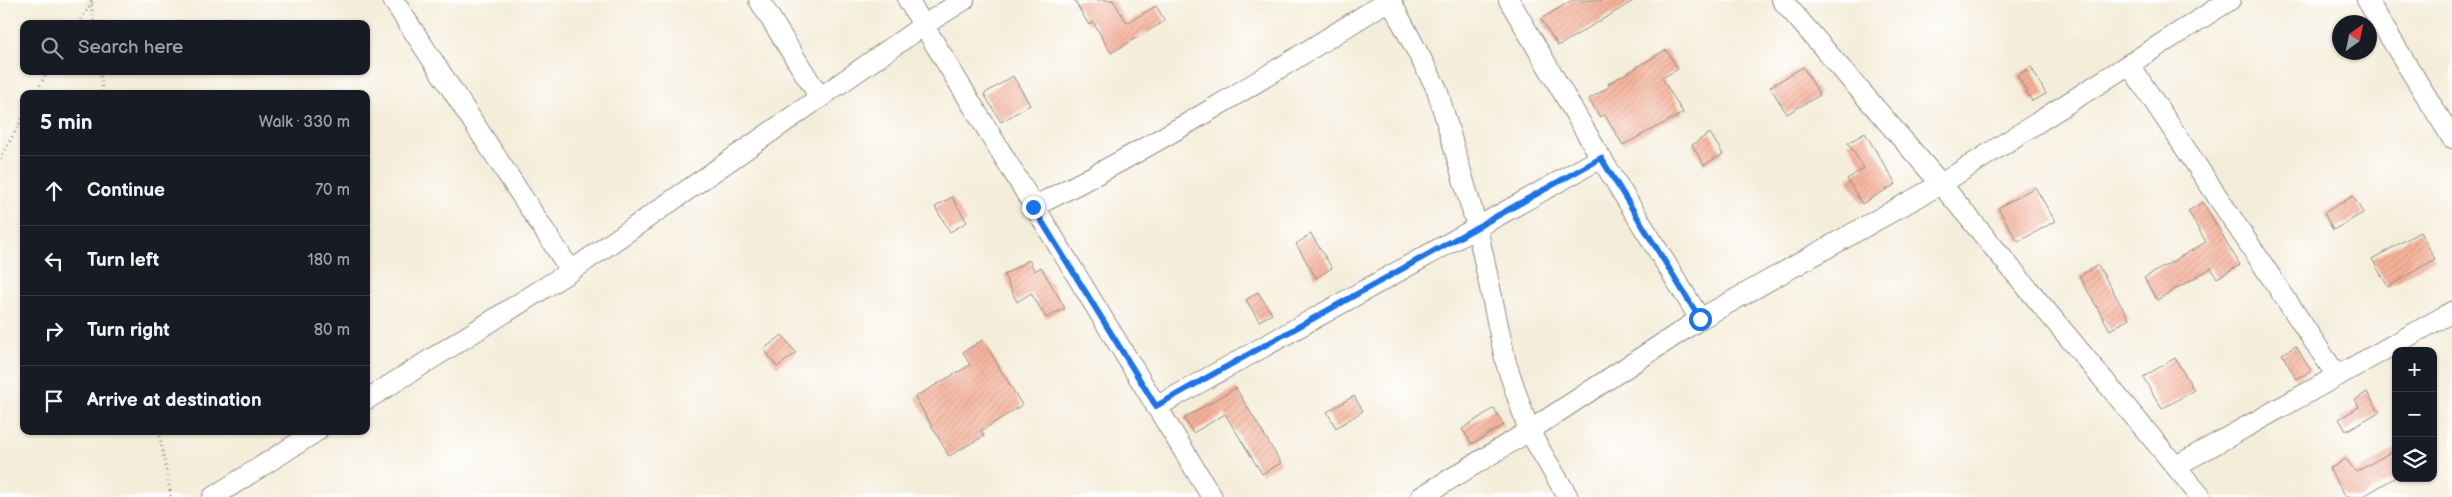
<!DOCTYPE html>
<meta charset="utf-8">
<style>
:root{--surface:#171b24;--page:#20242c;--text:#f1f3f6;--muted:#9ea1a6;--line:#363941}
body{margin:0;font-family:"Balsamiq Sans",sans-serif;background:var(--page);color:var(--text)}
.controls{position:absolute;right:15px;bottom:15px;display:grid;overflow:hidden;border-radius:10px;box-shadow:0 1px 4px #0004}
.controls button{width:45px;height:45px;display:grid;place-items:center;padding:0;border:0;border-bottom:1px solid var(--line);background:var(--surface);color:var(--text);font:25px sans-serif}
.compass{position:absolute;left:2332px;top:15px;width:45px;height:45px;border-radius:50%;background:var(--surface);box-shadow:0 1px 4px #0004;rotate:33deg}
.stop{position:absolute;width:15px;height:15px;margin:-11px;border:4px solid #1a73e8;border-radius:50%;background:#fff}
.stop.end{background:#1a73e8;border-color:#fff;box-shadow:0 1px 5px #0008}
.list{margin:0;padding:0;list-style:none}
h2{display:flex;justify-content:space-between;align-items:center;height:65px;margin:0;padding:0 20px;font-size:21px}
h2 small{font-size:16px;font-weight:400;color:var(--muted)}
.list li{display:grid;grid-template-columns:32px 1fr auto;gap:15px;align-items:center;box-sizing:border-box;height:70px;padding:0 20px;border-top:1px solid var(--line)}
.list b{display:block;font-size:19px;white-space:nowrap}
.list em{font-size:16px;font-style:normal;color:var(--muted)}
.icon{flex:none;width:28px;height:28px;fill:none;stroke:currentColor;stroke-width:2;stroke-linecap:round;stroke-linejoin:round}
.map{position:relative;flex:none;width:2452px;height:497px;overflow:hidden}
.search{position:absolute;background:var(--surface);box-shadow:0 1px 4px #0004;left:20px;top:20px;width:350px;height:55px;display:flex;align-items:center;gap:12px;box-sizing:border-box;padding:0 18px;border-radius:10px;color:var(--muted);font-size:19px}
.panel{position:absolute;background:var(--surface);box-shadow:0 1px 4px #0004;left:20px;top:90px;width:350px;height:345px;border-radius:10px}
.map>svg:first-child{display:block}
</style>
<div class="map">
<svg width="2452" height="497" viewBox="0 0 2452 497">
<defs>
<pattern id="building-hatch" width="6" height="6" patternUnits="userSpaceOnUse" patternTransform="scale(1.25)"><rect width="6" height="6" fill="#f5b199"/><path d="M-1 1l2-2M0 6l6-6M5 7l2-2" fill="none" stroke="#d29884"/></pattern>
</defs>
<rect width="100%" height="100%" fill="#fff"/>
<filter id="ink" filterUnits="userSpaceOnUse"><feTurbulence type="fractalNoise" baseFrequency=".02" numOctaves="2"/><feDisplacementMap in="SourceGraphic" scale="10" xChannelSelector="R" yChannelSelector="G"/><feConvolveMatrix kernelMatrix="1 2 1 2 8 2 1 2 1" color-interpolation-filters="sRGB"/></filter>
<filter id="wash" filterUnits="userSpaceOnUse"><feTurbulence type="fractalNoise" baseFrequency=".0096" numOctaves="4" result="noise"/><feDisplacementMap in="SourceGraphic" scale="20" xChannelSelector="R" yChannelSelector="G"/><feGaussianBlur stdDeviation="1.12" result="paint"/><feColorMatrix in="noise" values="0 0 0 0 0 0 0 0 0 0 0 0 0 0 0 0 0 1.4 0 .05"/><feComposite in="paint" operator="in"/></filter>
<g filter="url(#wash)">
<rect width="100%" height="100%" fill="#f4edd9"/>
<g id="blocks">
<!-- building -->
<g fill="url(#building-hatch)">
<polygon points="1074,0 1113,0 1127,23 1156,6 1165,21 1111,53 1093,22 1089,25"/>
<polygon points="1572,0 1635,0 1558,46 1541,19"/>
<polygon points="1666,50 1678,69 1662,78 1683,113 1623,145 1604,114 1600,117 1589,99 1609,87 1608,84"/>
<polygon points="1803,67 1820,95 1787,114 1770,87"/>
<polygon points="2031,67 2046,94 2032,101 2017,75"/>
<polygon points="1013,76 1030,105 1001,122 984,94"/>
<polygon points="1710,133 1723,154 1704,165 1692,145"/>
<polygon points="1865,133 1896,184 1862,204 1847,179 1864,168 1848,143"/>
<polygon points="2035,187 2055,221 2018,242 1998,208"/>
<polygon points="2353,196 2363,213 2333,230 2324,213"/>
<polygon points="952,197 967,222 950,232 935,207"/>
<polygon points="2203,202 2240,265 2217,278 2211,268 2157,300 2144,278 2206,242 2188,211"/>
<polygon points="2420,232 2435,259 2388,287 2372,259"/>
<polygon points="1311,234 1332,268 1316,278 1296,244"/>
<polygon points="1029,260 1035,271 1041,267 1065,308 1046,318 1031,293 1017,302 1004,275"/>
<polygon points="2098,265 2129,319 2110,330 2079,276"/>
<polygon points="1258,292 1272,314 1259,321 1246,300"/>
<polygon points="782,335 796,353 777,367 764,349"/>
<polygon points="983,340 1022,405 981,431 984,436 949,456 915,397 970,365 963,352"/>
<polygon points="2296,346 2311,371 2296,379 2282,354"/>
<polygon points="2175,358 2194,390 2162,409 2143,377"/>
<polygon points="1236,388 1281,463 1262,474 1225,414 1193,433 1184,418"/>
<polygon points="2367,392 2379,412 2346,431 2339,419 2359,407 2355,400"/>
<polygon points="1354,396 1363,411 1336,428 1327,412"/>
<polygon points="1494,408 1504,425 1472,444 1462,429"/>
<polygon points="2396,449 2396,477 2362,497 2346,497 2329,469 2346,459 2356,472"/>
</g>
</g>
</g>
<g filter="url(#ink)">
<use href="#blocks" fill-opacity="0" stroke="#908c82" stroke-width="1"/>
<g fill="none" stroke-linecap="round" stroke-linejoin="round">
<!-- minor casing -->
<g stroke="#908c82" stroke-width="22">
<g id="minor">
<polyline points="393,0 571,271"/>
<polyline points="759,0 820,98"/>
<polyline points="908,0 1212,497"/>
<polyline points="1390,0 1437,89 1477,227 1506,363 1529,431 1568,497"/>
<polyline points="1509,0 1601,158 1700,319"/>
<polyline points="1782,0 1941,184 2201,497"/>
<polyline points="2367,0 2452,138"/>
<polyline points="2129,64 2337,376"/>
<path d="M 1033,207 C 1156,146 1273,73 1389,0"/>
<polyline points="366,400 571,271 924,25 964,0"/>
<polyline points="1156,407 1601,158"/>
<polyline points="2176,466 2452,312"/>
<polyline points="213,497 317,431"/>
<polyline points="1421,497 1529,431 1700,319 1941,184 2230,0"/>
</g>
</g>
<!-- path -->
<g stroke="#908c82" stroke-width="3" stroke-dasharray="1 4" stroke-linecap="butt">
<polyline points="91,0 94,24"/>
<polyline points="78,24 92,2"/>
<polyline points="100,71 103,94"/>
<polyline points="35,94 48,71"/>
<polyline points="0,159 24,115"/>
<polyline points="159,431 171,497"/>
</g>
<!-- minor -->
<use href="#minor" stroke="#fff" stroke-width="20"/>
</g>
</g>
<g fill="none" stroke-linecap="round" stroke-linejoin="round" filter="url(#ink)">
<!-- route -->
<polyline stroke="#1a73e8" stroke-width="6" points="1033,207 1156,406 1601,158 1700,319"/>
</g>
</svg>
<div class="controls">
<button>+</button>
<button>−</button>
<button><svg class="icon" aria-label="layers" viewBox="0 0 24 24"><path d="M12 4l9 5-9 5-9-5zM3 14l9 5 9-5"/></svg></button>
</div>
<svg class="compass" viewBox="-18 -18 36 36"><path d="M0-13l5 13h-10z" fill="#e53935"/><path d="M0 13l5-13h-10z" fill="#9ea1a6"/></svg>
<div class="stop" style="left:1700px;top:319px"></div>
<div class="stop end" style="left:1033px;top:207px"></div>
<div class="search"><svg class="icon" aria-label="search" viewBox="0 0 24 24"><circle cx="10" cy="10" r="6"/><path d="M15 15l6 6"/></svg>Search here</div>
<section class="panel">
<h2>5 min<small>Walk · 330 m</small></h2>
<ul class="list">
<li><svg class="icon" aria-label="ahead" viewBox="0 0 24 24"><path d="M12 20V5M6 11l6-6 6 6"/></svg><div><b>Continue</b></div><em>70 m</em></li>
<li><svg class="icon" aria-label="left" viewBox="0 0 24 24"><path d="M17 20v-9H6M10 6l-5 5 5 5"/></svg><div><b>Turn left</b></div><em>180 m</em></li>
<li><svg class="icon" aria-label="right" viewBox="0 0 24 24"><path d="M7 20v-9h11M14 6l5 5-5 5"/></svg><div><b>Turn right</b></div><em>80 m</em></li>
<li><svg class="icon" aria-label="arrive" viewBox="0 0 24 24"><path d="M6 21V4h12l-3 4 3 4H6"/></svg><div><b>Arrive at destination</b></div></li>
</ul>
</section>
</div>
